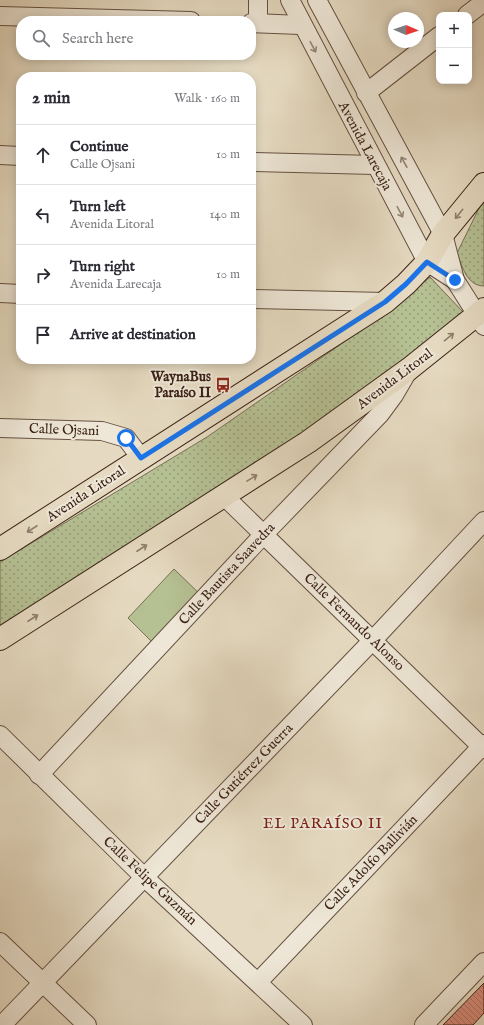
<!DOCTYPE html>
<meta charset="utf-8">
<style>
:root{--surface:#fff;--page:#f7f7f7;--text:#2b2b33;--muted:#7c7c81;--line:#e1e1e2}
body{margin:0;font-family:"IM FELL English",serif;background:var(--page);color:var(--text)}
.controls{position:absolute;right:12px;top:12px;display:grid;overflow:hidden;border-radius:8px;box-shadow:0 2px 10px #0003}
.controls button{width:36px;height:36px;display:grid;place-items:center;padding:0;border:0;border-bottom:1px solid var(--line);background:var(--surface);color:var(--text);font:20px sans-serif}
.compass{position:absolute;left:388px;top:12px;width:36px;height:36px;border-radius:50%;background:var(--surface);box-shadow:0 2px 10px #0003;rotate:92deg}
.stop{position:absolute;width:12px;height:12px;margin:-9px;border:3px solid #1a73e8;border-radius:50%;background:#fff}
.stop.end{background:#1a73e8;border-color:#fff;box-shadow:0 1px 4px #0008}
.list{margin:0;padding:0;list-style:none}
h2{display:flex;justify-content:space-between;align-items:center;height:52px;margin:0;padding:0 16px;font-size:17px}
h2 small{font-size:13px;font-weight:400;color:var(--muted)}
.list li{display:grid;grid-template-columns:26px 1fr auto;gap:12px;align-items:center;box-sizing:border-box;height:60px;padding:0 16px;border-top:1px solid var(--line)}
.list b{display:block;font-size:15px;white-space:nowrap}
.list p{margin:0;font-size:13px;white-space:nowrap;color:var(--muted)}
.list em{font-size:13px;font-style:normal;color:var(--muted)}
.icon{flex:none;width:22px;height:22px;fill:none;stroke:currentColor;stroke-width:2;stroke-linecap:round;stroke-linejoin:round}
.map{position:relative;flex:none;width:484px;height:1025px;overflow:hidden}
.search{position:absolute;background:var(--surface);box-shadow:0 2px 10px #0003;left:16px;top:16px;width:240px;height:44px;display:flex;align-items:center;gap:10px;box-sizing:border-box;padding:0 14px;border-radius:16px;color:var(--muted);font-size:15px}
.panel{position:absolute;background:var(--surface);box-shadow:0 2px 10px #0003;left:16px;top:72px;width:240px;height:292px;border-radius:16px}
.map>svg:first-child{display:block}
</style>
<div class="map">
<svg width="484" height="1025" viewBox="0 0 484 1025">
<defs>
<pattern id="grass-dots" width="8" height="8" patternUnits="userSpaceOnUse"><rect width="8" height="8" fill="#b5c093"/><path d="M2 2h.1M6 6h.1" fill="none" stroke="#949c77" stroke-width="1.8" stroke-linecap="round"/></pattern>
<pattern id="building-back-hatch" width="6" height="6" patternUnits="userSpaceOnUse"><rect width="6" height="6" fill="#d98d7c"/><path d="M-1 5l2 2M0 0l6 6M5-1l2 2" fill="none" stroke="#b17365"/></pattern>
</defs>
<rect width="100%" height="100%" fill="#e5dac1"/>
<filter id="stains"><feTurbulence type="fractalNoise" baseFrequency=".005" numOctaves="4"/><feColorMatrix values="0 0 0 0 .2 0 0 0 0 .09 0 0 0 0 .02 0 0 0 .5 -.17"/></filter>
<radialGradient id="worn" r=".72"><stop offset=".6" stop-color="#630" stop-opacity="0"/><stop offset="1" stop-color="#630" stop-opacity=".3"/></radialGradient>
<!-- grass -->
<g fill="url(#grass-dots)" stroke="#787155">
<path d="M 484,198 L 484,286 C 467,286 462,266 457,253 Z"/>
<polygon points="430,277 463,312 415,354 371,389 0,628 0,562 207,437 390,310"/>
</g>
<!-- park -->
<polygon fill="#b5c093" stroke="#787155" points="174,569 205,599 158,648 128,618"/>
<!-- building -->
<polygon fill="url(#building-back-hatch)" stroke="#3b2217" points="484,983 484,1013 473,1025 443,1025"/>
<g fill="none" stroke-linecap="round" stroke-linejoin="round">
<!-- minor casing -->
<g stroke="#665042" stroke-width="20">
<g id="minor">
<polyline points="290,0 427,262 455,280"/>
<polyline points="317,0 443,234 455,280 484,326"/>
<polyline points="467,15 484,2"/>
<polyline points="0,16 191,21"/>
<polyline points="251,23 301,25"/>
<polyline points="258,23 258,0"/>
<polyline points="366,93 439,36"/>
<polyline points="0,155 21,156"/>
<polyline points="251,162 375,165"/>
<polyline points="0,293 21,294"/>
<polyline points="251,299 385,302"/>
<polyline points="0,428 102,431 126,438 141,458"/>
<polyline points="224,496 484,749"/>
<polyline points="0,735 144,877 303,1025"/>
<polyline points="39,775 264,534 380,414 394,395 408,371"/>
<polyline points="0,942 87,1025"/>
<polyline points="258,982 484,744"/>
<polyline points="2,1025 372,641 484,521"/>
<polyline points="424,1025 484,962"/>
</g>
</g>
<!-- major casing -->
<g stroke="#3b2217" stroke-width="24">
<g id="major">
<polyline points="0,549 385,302 406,284 427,262 443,234 484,184"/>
<polyline points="0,639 308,442 409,369 484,309"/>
</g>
</g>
<!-- minor -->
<use href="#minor" stroke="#eee7d7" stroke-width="18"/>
<!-- major -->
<use href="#major" stroke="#e5dac1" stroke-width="22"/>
</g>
<!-- one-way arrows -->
<defs><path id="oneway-shaft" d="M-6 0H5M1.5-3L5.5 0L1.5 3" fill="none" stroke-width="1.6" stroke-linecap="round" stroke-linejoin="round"/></defs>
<g stroke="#948477">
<use href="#oneway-shaft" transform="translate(313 47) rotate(62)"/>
<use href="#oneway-shaft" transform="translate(404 162) rotate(-119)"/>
<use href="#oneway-shaft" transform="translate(400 212) rotate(62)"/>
</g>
<g stroke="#907e6c">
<use href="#oneway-shaft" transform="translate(459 214) rotate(129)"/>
<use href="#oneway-shaft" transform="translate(449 337) rotate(-39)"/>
<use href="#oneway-shaft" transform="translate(252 478) rotate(-32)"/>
<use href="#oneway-shaft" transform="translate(32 529) rotate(147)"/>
<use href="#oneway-shaft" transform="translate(142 548) rotate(-33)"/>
<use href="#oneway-shaft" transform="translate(33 618) rotate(-33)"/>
</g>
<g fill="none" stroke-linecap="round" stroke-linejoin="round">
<!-- route -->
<polyline stroke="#1a73e8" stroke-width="5" points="126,438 141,458 385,302 406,284 427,262 455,280"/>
</g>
<!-- icons -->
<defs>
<g id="bus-bare" transform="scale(1.2)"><path d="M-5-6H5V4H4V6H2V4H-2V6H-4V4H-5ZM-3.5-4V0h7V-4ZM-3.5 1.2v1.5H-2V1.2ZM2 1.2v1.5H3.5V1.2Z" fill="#8f2418" stroke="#eee7d7" stroke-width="2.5" paint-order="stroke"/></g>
</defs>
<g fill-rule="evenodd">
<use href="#bus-bare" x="223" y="385"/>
</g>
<g text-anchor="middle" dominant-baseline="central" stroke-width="4" stroke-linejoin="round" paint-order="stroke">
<!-- street labels -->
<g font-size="14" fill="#3b2217" stroke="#eee7d7">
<text transform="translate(365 146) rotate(62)">Avenida Larecaja</text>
<text transform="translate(395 379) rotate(-37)">Avenida Litoral</text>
<text transform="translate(64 430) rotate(2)">Calle Ojsani</text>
<text transform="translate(86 494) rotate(-33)">Avenida Litoral</text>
<text transform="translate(227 574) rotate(-47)">Calle Bautista Saavedra</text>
<text transform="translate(354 622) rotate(44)">Calle Fernando Alonso</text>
<text transform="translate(244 774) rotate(-46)">Calle Gutiérrez Guerra</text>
<text transform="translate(371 863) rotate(-46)">Calle Adolfo Ballivián</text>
<text transform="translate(150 881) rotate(43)">Calle Felipe Guzmán</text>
</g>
<!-- poi labels -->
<g font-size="14" font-weight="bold" fill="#3b2217" stroke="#eee7d7" text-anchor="end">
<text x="211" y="377">WaynaBus<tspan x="211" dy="16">Paraíso II</tspan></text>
</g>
<!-- neighbourhood labels -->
<g font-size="15" letter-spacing="1" fill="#7a1f14" stroke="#eee7d7">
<text x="323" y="823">EL PARAÍSO II</text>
</g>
</g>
<rect width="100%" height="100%" filter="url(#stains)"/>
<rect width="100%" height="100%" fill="url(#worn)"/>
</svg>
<div class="controls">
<button>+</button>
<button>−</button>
</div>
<svg class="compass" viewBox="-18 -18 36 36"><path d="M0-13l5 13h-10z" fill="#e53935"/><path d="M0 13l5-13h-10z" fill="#7c7c81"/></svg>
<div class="stop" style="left:126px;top:438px"></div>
<div class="stop end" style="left:455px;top:280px"></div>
<div class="search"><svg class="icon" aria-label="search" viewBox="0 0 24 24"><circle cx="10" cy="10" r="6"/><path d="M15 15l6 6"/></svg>Search here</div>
<section class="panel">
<h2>2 min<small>Walk · 160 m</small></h2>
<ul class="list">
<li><svg class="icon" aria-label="ahead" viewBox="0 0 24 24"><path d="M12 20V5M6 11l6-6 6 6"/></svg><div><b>Continue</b><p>Calle Ojsani</p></div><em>10 m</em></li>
<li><svg class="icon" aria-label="left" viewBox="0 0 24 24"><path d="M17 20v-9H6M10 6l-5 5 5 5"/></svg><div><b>Turn left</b><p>Avenida Litoral</p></div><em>140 m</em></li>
<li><svg class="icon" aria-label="right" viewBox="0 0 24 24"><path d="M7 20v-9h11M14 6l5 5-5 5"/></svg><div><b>Turn right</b><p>Avenida Larecaja</p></div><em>10 m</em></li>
<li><svg class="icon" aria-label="arrive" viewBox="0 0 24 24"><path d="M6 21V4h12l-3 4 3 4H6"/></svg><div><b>Arrive at destination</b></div></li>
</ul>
</section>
</div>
